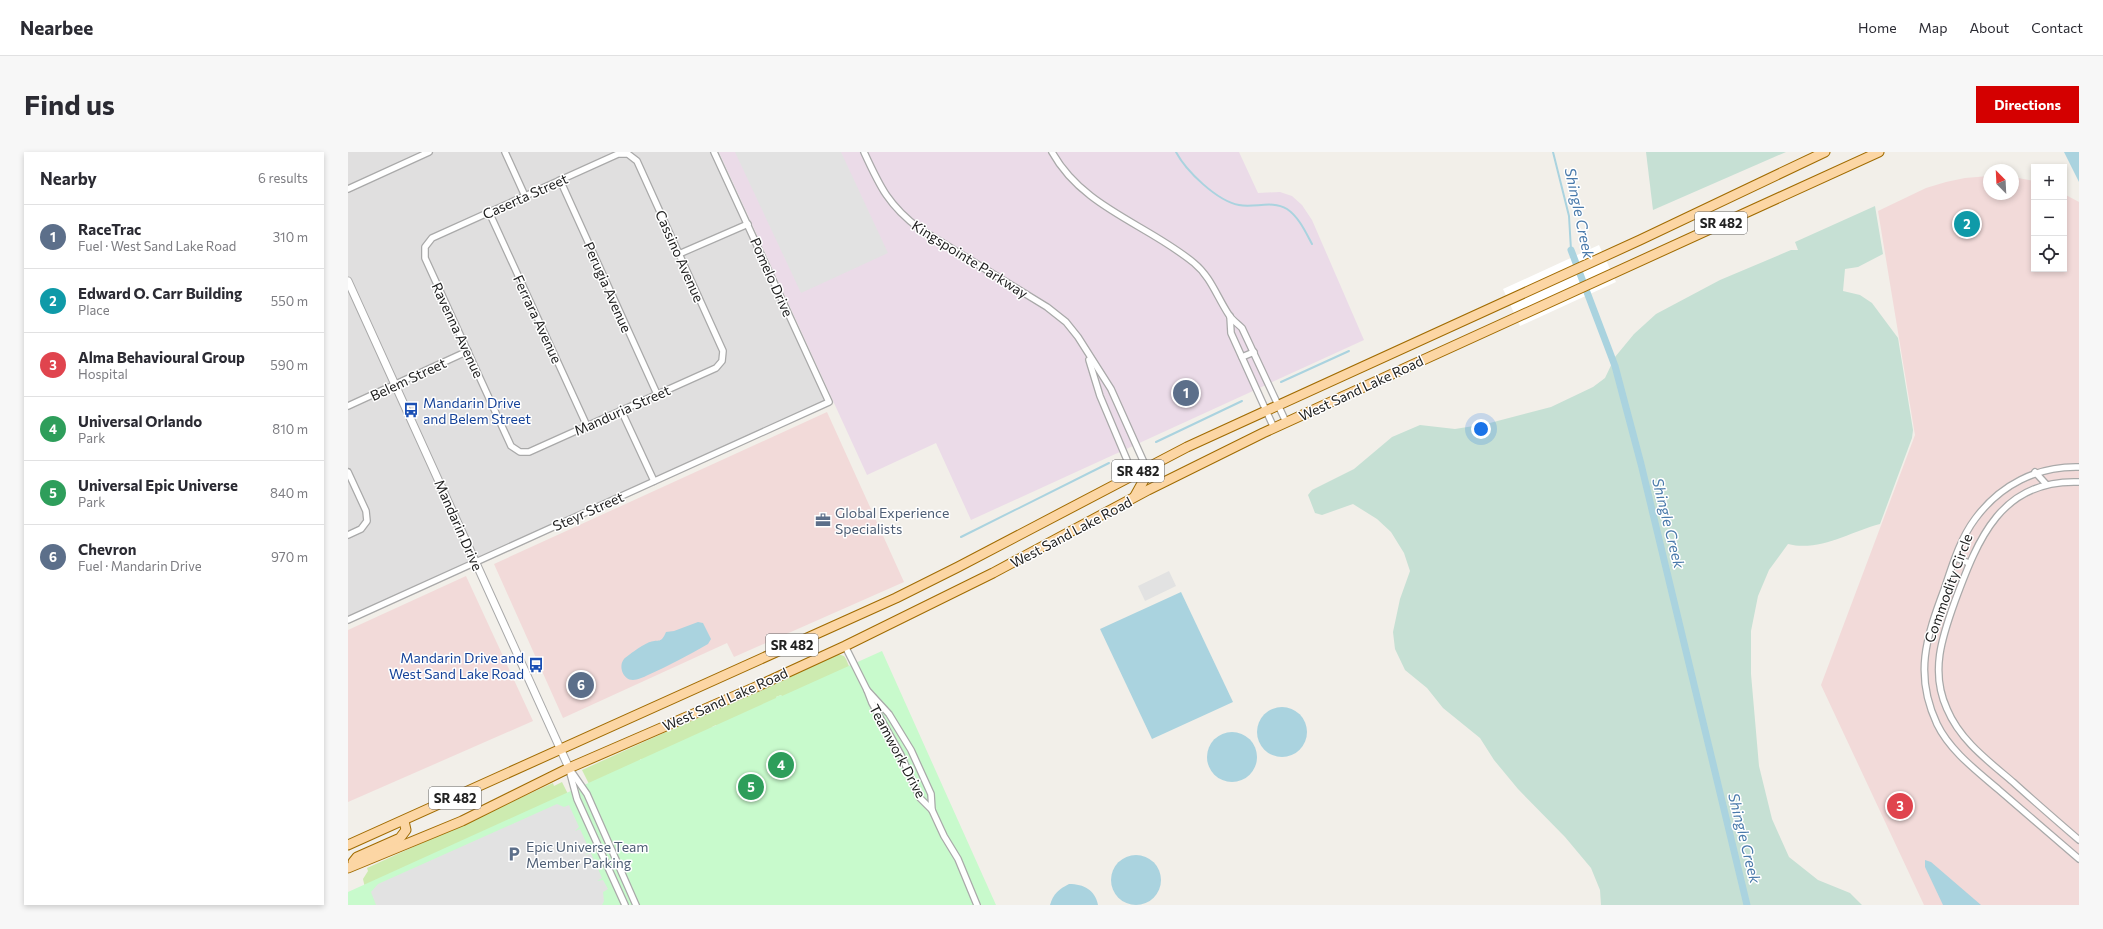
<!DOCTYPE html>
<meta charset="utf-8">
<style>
:root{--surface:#fff;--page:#f7f7f7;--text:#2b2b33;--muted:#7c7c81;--line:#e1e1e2;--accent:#d40000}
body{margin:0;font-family:Commissioner,sans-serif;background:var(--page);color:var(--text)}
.controls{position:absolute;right:12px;top:12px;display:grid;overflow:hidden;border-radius:0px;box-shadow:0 2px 6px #0003}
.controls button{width:36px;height:36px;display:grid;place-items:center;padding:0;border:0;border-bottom:1px solid var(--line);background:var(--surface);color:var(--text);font:20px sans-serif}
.compass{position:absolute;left:1635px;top:12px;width:36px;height:36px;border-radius:50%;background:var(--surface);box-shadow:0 2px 6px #0003;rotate:336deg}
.you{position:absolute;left:1133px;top:277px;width:14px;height:14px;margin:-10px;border:3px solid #fff;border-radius:50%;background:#1a73e8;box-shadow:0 0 0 6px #1a73e833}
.badge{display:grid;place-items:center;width:26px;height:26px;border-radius:50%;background:var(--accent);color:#fff;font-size:13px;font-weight:700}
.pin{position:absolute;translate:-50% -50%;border:2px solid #fff;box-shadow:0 1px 4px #0006}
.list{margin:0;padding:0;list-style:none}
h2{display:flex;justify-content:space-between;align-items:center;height:52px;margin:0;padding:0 16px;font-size:17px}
h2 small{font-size:13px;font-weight:400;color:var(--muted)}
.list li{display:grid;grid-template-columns:26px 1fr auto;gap:12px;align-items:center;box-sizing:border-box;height:64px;padding:0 16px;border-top:1px solid var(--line)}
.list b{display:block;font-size:15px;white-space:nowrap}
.list p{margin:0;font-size:13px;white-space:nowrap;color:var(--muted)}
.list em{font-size:13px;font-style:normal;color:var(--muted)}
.icon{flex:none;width:22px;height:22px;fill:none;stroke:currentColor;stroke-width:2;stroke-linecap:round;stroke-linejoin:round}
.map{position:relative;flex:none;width:1731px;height:753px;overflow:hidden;border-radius:0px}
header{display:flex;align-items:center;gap:24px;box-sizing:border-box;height:56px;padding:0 20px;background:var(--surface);border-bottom:1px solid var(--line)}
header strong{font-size:19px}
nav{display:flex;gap:22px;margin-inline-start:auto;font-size:14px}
.intro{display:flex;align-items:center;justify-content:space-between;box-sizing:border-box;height:96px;padding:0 24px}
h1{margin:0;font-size:28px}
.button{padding:10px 18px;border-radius:0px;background:var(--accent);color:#fff;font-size:14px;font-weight:700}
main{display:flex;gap:24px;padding:0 24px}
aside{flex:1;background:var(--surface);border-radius:0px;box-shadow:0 2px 6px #0003}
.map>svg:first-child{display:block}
</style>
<header>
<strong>Nearbee</strong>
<nav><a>Home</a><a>Map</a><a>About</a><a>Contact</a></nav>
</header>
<div class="intro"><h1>Find us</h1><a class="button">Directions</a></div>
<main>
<aside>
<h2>Nearby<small>6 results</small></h2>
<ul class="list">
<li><span class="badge" style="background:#5c6f8a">1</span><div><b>RaceTrac</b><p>Fuel · West Sand Lake Road</p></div><em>310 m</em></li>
<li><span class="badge" style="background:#0f9aa8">2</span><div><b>Edward O. Carr Building</b><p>Place</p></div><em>550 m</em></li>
<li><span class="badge" style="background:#e0444e">3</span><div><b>Alma Behavioural Group</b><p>Hospital</p></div><em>590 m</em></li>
<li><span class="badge" style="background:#2e9e5b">4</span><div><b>Universal Orlando</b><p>Park</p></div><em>810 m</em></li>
<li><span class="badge" style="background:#2e9e5b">5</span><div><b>Universal Epic Universe</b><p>Park</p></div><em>840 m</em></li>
<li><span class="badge" style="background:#5c6f8a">6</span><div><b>Chevron</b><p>Fuel · Mandarin Drive</p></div><em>970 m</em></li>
</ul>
</aside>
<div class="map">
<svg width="1731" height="753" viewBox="0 0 1731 753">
<rect width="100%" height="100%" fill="#f2efe9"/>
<!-- residential -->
<polygon fill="#e0dfdf" points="0,0 371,0 484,248 0,468"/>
<!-- commercial -->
<g fill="#f2dad9">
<polygon points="1641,24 1641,42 1665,42 1665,25 1686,29 1686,117 1716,117 1716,42 1731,50 1731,753 1576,753 1473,533 1567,283 1530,59 1578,36 1598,30 1617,26"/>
<polygon points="479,260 556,430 386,505 379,491 215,566 146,412"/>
<polygon points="118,424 185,569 0,650 0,478"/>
</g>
<!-- industrial -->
<polygon fill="#ebdbe8" points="371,0 891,0 910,41 932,40 944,44 954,53 964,68 1016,188 623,368 588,291 519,323"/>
<!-- grass -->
<g fill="#cdebb0">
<polygon points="490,502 496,504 498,507 514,545 435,547 433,543 428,545 430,548 370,575 368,573 364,575 364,578 299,608 292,607 294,611 243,636 234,618"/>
<polygon points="214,630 221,644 17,736 15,727 20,719 19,716 205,631 206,634"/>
</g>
<!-- wetland -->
<g fill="#c6e0d4">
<polygon points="1298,0 1438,0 1305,58"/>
<path d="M 1527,54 L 1535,102 L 1510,115 L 1497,117 L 1495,139 L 1512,143 L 1524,151 L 1550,186 L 1565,278 L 1564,286 L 1532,372 C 1502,380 1471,400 1440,392 L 1421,418 L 1410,444 L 1403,479 L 1403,522 L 1411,614 L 1424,667 L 1441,705 L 1470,728 L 1502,741 L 1514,753 L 1253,753 L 1252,738 L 1243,716 L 1217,685 L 1170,637 L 1146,608 L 1132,586 L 1095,556 L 1079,536 L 1057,518 L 1047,497 L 1045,480 L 1052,447 L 1062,419 L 1056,401 L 1043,380 L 1029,367 L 1005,352 L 974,363 L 967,361 L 960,343 L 964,338 L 1006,317 L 1044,285 L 1072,273 L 1107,277 L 1138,272 L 1203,255 L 1245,235 L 1257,226 L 1267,205 L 1286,182 L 1308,162 L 1372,128 L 1443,98 L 1450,98 L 1447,90 Z"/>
</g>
<!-- park -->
<polygon fill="#c8facc" points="534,499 648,753 0,753 0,740 428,546 428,545 433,543 434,544"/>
<!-- parking -->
<g fill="#e2e2e2">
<polygon points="387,0 493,0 540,101 453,141"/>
<polygon points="821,419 828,434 797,449 790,434"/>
<polygon points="209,652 216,655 221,653 231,675 227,679 232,677 242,699 237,703 243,701 254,726 249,729 255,728 260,737 255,740 256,749 254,753 28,753 23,740 30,732"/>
</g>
<!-- water -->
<g fill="#aad3df">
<polygon points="1716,0 1731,0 1731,30"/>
<polygon points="833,440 885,550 804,587 752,477"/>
<path d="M 350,470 L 355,471 L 363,487 L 360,492 C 341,503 320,514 300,523 C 296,525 289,528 285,528 C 275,528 270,514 276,507 C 279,504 297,491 302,490 C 311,487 313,492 318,480 L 326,479 Z"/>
<circle cx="934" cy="580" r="25"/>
<circle cx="884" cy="605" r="25"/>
<circle cx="788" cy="728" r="25"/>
<polygon points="1577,708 1583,710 1633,753 1595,753 1577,715"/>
<path d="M 721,732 C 736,732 747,738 750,753 L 702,753 C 705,742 711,737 721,732 Z"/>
</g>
<!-- pier -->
<polygon fill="#fff" points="1251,93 1268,130 1172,174 1155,137"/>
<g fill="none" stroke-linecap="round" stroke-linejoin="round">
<!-- stream -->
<g stroke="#aad3df" stroke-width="2">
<path d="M 828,0 C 838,19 869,49 891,53 C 907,56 924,48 939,57 C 951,65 958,81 964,92"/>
<polyline points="1205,0 1221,64 1223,98"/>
<polyline points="933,230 1001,199"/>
<polyline points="808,290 894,249"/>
<polyline points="613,385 761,311"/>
</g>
<!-- canal -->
<polyline stroke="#aad3df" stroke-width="7" points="1223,98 1267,214 1293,312 1399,753"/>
<!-- minor casing -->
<g stroke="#a9a9a9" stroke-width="8">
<g id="minor">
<polyline points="157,0 177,44"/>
<path d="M 516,0 C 532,35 541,54 572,77 L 699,155 L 718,170 L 730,185 L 763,237 L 798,315"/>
<path d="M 704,0 C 735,56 799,72 846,111 C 863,125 869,145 881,163 C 884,168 890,172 894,176 L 938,270"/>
<polygon points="270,2 280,2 289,9 375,199 374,209 368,216 181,300 172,300 163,294 77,106 77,95 84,86"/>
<polyline points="212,28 309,242"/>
<polyline points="0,37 81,0"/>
<polyline points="141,60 239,274"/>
<polyline points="331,102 400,72"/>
<polyline points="882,164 883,181 926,276"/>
<polyline points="894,205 906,200"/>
<polyline points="741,208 752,244 779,308 780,315 775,327"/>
<polyline points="0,254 120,199"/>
<polyline points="273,258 306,329"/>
<path d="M 1731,315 C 1689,314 1652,333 1627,367 C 1612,387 1604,414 1596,438 C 1578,486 1566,523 1589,572 C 1602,599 1629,619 1651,638 C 1678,661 1704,684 1731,707"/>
<polyline points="0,320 18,359 19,369 13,377 0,383"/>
<polyline points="1687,320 1698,332"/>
<path d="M 1731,330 C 1653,327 1630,387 1607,449 C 1594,485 1582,520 1599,557 C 1612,588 1639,608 1665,630 C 1687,650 1709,669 1731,688"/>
<polyline points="1608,406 1621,411"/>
<polyline points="0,468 481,250 366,0"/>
<polyline points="497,494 519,538 524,551 553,603 572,646 584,658"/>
<polyline points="519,538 541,562 563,598 583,642 584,658 596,684 610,707 629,753"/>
<polyline points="221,616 239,642 288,753"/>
<polyline points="222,621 229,647 277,753"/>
</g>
</g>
<!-- tertiary casing -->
<g stroke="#a9a9a9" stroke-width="9">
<polyline id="tertiary" points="0,129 221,616"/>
</g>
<!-- primary casing -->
<g stroke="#a06b00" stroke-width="11">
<g id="primary">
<polyline points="787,344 797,326 798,315"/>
<polyline points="0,693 548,446 610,415 839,295 1292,88 1477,0"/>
<polyline points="5,710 9,705 52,686 58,678 56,669"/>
<polyline points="0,716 114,669 221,616 410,534 497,494 645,421 800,338 915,281 1531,0"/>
</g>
</g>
<!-- minor -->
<use href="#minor" stroke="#fff" stroke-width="5.5"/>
<!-- tertiary -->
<use href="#tertiary" stroke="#fff" stroke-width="7"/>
<!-- primary -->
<use href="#primary" stroke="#fcd6a4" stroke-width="9"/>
</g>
<!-- icons -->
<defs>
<g id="bus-bare" transform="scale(1.2)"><path d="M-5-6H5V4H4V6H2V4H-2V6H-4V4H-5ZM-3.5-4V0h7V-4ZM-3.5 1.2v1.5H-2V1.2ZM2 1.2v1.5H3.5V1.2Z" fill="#1a4fb4" stroke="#fff" stroke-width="2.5" paint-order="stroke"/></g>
<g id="office-bare" transform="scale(1.2)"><path d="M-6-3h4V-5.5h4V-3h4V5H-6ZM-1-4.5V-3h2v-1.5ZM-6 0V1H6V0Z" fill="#5c6f8a" stroke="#fff" stroke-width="2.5" paint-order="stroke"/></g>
<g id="parking-bare" transform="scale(1.2)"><path d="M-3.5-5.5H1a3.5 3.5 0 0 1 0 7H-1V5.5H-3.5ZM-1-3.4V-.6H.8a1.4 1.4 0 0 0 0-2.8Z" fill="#5c6f8a" stroke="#fff" stroke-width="2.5" paint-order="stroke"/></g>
</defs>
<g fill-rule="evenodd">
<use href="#bus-bare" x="63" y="258"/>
<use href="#office-bare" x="475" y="368"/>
<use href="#bus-bare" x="188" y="513"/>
<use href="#parking-bare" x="166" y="702"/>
</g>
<g text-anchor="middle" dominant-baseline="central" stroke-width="3" stroke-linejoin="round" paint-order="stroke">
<!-- shield labels -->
<g fill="#fff" stroke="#646464" stroke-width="1">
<rect x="1347" y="60" width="52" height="22" rx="3"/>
<rect x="764" y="308" width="52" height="22" rx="3"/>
<rect x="418" y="482" width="52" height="22" rx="3"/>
<rect x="81" y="635" width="52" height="22" rx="3"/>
</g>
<g font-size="13" font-weight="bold" fill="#222">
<text x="1373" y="71">SR 482</text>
<text x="790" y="319">SR 482</text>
<text x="444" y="493">SR 482</text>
<text x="107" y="646">SR 482</text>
</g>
<!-- street labels -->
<g font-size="14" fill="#222" stroke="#fff">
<text transform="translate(177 44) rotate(-24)">Caserta Street</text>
<text transform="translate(332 104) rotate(66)">Cassino Avenue</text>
<text transform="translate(622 107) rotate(32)">Kingspointe Parkway</text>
<text transform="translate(424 125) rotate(66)">Pomelo Drive</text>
<text transform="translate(260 135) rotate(66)">Perugia Avenue</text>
<text transform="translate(190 167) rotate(65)">Ferrara Avenue</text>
<text transform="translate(110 178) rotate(65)">Ravenna Avenue</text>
<text transform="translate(60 227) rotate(-25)">Belem Street</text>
<text transform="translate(1013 236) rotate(-25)">West Sand Lake Road</text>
<text transform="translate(274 258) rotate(-24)">Manduria Street</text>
<text transform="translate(240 359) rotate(-24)">Steyr Street</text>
<text transform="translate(111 373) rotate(66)">Mandarin Drive</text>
<text transform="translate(723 380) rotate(-28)">West Sand Lake Road</text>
<text transform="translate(1600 436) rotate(-70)">Commodity Circle</text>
<text transform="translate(377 547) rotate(-24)">West Sand Lake Road</text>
<text transform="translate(550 599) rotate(62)">Teamwork Drive</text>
</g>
<!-- transit labels -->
<g font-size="14" fill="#164399" stroke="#fff" text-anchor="start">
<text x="75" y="250">Mandarin Drive<tspan x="75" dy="16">and Belem Street</tspan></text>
<text x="176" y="505" text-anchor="end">Mandarin Drive and<tspan x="176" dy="16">West Sand Lake Road</tspan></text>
</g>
<!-- service labels -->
<g font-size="14" fill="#4e5e75" stroke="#fff" text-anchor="start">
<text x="487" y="360">Global Experience<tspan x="487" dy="16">Specialists</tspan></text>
<text x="178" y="694">Epic Universe Team<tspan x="178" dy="16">Member Parking</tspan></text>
</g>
<!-- water labels -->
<g font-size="15" font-style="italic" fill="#4a7aab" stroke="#fff">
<text transform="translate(1232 61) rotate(78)">Shingle Creek</text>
<text transform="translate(1321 371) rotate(76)">Shingle Creek</text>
<text transform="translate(1397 686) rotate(76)">Shingle Creek</text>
</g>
</g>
</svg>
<div class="controls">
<button>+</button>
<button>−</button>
<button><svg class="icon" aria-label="locate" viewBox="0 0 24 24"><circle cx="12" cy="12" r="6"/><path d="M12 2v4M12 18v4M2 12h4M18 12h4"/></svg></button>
</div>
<svg class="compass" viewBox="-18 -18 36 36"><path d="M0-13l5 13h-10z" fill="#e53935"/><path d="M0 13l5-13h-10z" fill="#7c7c81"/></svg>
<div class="you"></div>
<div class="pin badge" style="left:838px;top:241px;background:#5c6f8a">1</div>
<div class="pin badge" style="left:1619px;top:72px;background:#0f9aa8">2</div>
<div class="pin badge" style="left:1552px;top:654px;background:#e0444e">3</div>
<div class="pin badge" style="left:433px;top:613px;background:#2e9e5b">4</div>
<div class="pin badge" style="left:403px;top:635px;background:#2e9e5b">5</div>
<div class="pin badge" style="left:233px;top:533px;background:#5c6f8a">6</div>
</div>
</main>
